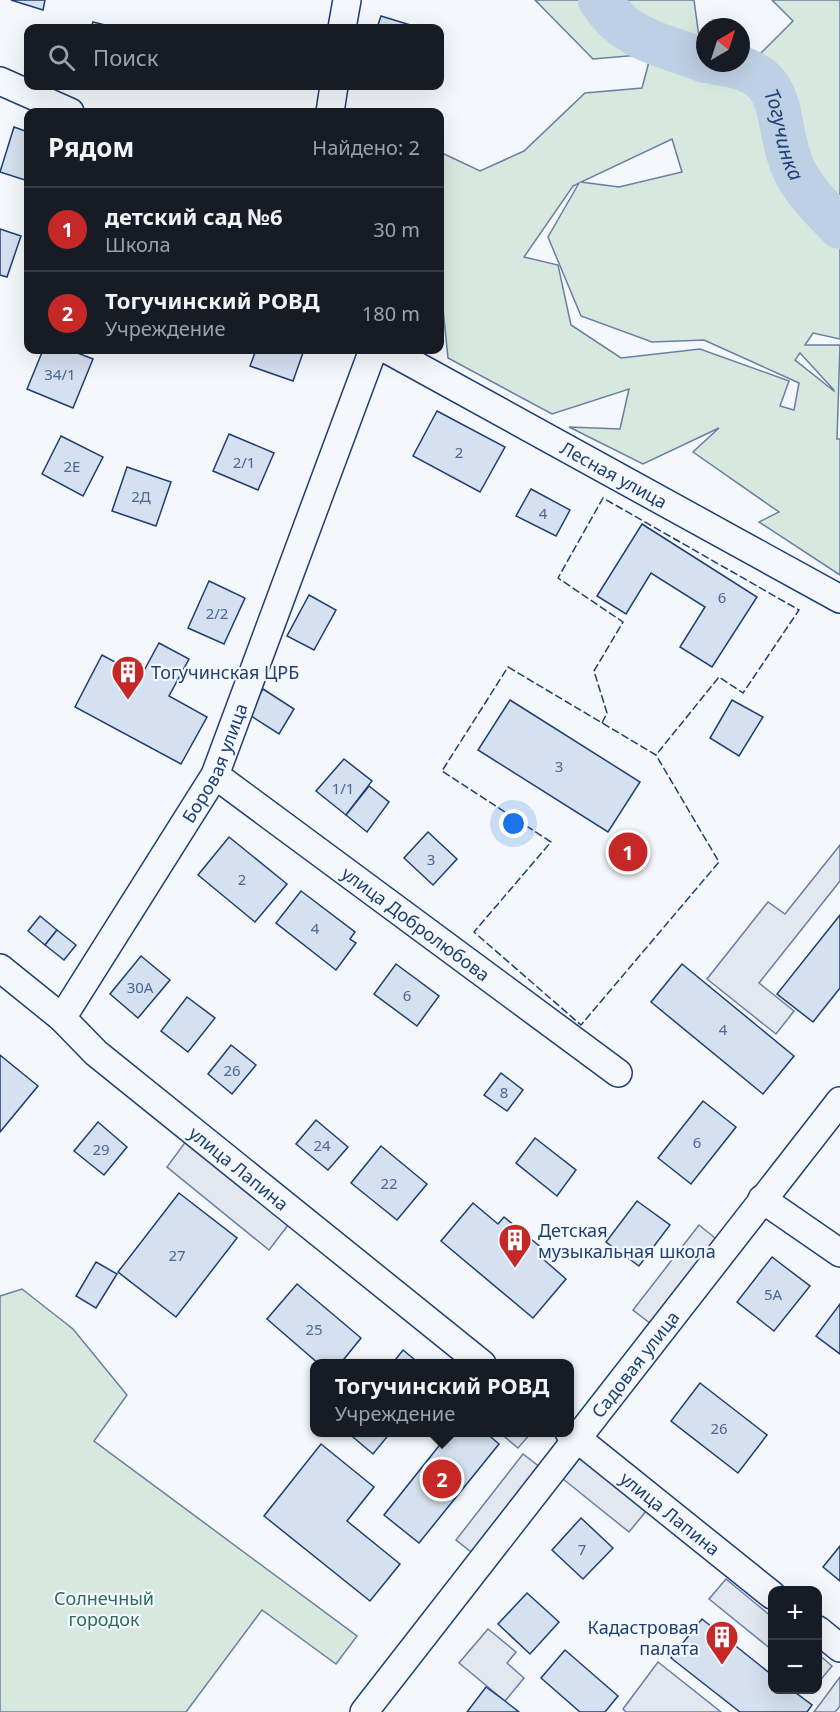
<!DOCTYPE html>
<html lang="ru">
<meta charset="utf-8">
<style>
:root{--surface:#171b24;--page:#242831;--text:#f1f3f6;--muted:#9ea1a6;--line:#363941;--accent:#c62828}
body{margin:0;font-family:"Noto Sans",sans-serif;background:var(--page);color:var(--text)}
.controls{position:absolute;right:18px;bottom:18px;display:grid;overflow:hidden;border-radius:12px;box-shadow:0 6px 24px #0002}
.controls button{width:54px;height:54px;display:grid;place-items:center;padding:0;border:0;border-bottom:2px solid var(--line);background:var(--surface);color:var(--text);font:30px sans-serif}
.compass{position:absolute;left:696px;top:18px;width:54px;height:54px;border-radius:50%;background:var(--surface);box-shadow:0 6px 24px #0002;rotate:39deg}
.you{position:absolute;left:514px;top:824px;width:21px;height:21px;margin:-15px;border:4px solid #fff;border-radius:50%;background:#1a73e8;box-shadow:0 0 0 9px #1a73e833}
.badge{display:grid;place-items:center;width:39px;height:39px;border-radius:50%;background:var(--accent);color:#fff;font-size:20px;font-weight:700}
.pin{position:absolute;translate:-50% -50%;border:3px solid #fff;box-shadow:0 2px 6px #0006}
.popup{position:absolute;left:310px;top:1359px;width:264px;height:78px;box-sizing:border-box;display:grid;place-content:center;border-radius:12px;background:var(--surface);filter:drop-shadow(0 2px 4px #0005);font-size:20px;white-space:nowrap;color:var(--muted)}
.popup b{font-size:22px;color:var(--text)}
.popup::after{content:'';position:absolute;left:50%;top:100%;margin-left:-12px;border:12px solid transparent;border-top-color:var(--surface)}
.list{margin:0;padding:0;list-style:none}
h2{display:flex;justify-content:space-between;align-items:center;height:78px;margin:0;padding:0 24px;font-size:26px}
h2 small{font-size:20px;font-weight:400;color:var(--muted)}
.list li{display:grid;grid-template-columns:39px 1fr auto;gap:18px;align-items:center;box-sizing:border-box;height:84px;padding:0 24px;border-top:2px solid var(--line)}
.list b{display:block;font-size:22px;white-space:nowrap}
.list p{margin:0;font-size:20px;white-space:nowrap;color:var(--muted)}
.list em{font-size:20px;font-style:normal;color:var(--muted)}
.icon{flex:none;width:33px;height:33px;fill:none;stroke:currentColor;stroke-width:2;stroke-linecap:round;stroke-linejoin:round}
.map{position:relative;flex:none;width:840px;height:1712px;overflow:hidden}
.search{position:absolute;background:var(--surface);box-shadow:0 6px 24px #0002;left:24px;top:24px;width:420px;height:66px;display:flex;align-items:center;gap:15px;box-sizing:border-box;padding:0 21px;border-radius:12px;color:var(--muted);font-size:22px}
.panel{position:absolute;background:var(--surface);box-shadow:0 6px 24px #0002;left:24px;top:108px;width:420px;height:246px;border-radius:12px}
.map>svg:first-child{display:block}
</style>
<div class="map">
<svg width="840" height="1712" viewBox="0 0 840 1712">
<rect width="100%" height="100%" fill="#f4f7fb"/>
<!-- green -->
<g fill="#d7e8df" stroke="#687fa3" stroke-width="1.5" fill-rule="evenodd">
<path d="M 535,0 L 694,0 L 700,44 L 705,46 L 705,63 L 741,63 L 741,54 L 757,57 L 793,21 L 772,0 L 840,0 L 840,339 L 813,333 L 805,345 L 840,345 L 837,439 L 840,439 L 840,575 L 759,522 L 779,512 L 693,452 L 719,428 L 643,464 L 569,427 L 620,429 L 629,389 L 552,414 L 448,358 L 440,279 L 440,152 L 480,171 L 524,151 L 585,93 L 642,88 L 651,54 L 593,59 ZM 672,139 L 682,172 L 619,187 L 581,182 ZM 579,183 L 548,237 L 581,316 L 652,342 L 704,340 L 799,383 L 794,410 L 780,406 L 789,381 L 700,349 L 621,358 L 571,325 L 558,265 L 524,257 L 573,186 ZM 800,353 L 834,390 L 834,391 L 795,360 Z"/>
<polygon points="22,1289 73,1329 127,1395 94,1441 357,1636 336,1664 262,1610 186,1712 0,1712 0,1296"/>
</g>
<!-- parking -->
<g fill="#e3e8f0" stroke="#687fa3" stroke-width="1.5">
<polygon points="840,845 840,881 759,983 794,1011 776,1034 707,979 768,902 785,914"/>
<polygon points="189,1137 292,1220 269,1250 167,1167"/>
<polygon points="699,1225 720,1242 655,1327 633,1310"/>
<polygon points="500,1433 531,1433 518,1448"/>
<polygon points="523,1454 541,1468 475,1555 456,1540"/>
<polygon points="581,1457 647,1510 629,1532 563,1479"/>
<polygon points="726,1579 772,1617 772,1650 709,1599"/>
<polygon points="488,1629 516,1652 507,1663 524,1678 505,1701 459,1663"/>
<polygon points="818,1654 832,1666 818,1683"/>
<polygon points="658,1662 721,1712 626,1712 623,1709"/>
<polygon points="840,1677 840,1706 835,1712 814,1712"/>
</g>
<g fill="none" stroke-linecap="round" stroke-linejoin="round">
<!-- river -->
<g stroke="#bed0e5" stroke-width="44">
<path d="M 600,0 C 627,42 663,44 705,61"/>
<path id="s1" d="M 716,63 C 794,71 771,120 794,170 C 805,193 823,209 840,227"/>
</g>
</g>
<!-- building -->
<g fill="#d5e0f0" stroke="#1d3f73" stroke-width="1.5">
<polygon points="11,0 45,0 43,10"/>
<polygon points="381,16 420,28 377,28"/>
<polygon points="93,22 117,28 91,28"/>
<polygon points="14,127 28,132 28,181 0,172"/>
<polygon points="0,229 21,236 7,277 0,275"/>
<polygon points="43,350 70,350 93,359 73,408 27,389"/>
<polygon points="256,350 304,350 293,381 250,366"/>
<polygon points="437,411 505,447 480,492 413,456"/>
<polygon points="229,434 274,453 258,490 213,471"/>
<polygon points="61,436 103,457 83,496 42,474"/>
<polygon points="127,467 171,482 156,526 112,511"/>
<polygon points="531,489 570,510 556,536 516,516"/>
<polygon points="642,524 757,597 712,667 680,647 705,607 651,573 626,614 597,596"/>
<polygon points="209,581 245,598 224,644 188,628"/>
<polygon points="309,595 336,610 314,650 287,636"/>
<polygon points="159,643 189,659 169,696 207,717 181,764 75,707 102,655 141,676"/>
<polygon points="263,689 294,709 279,734 248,714"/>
<polygon points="510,700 640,782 608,832 478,750"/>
<polygon points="732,700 763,717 739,756 710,738"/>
<polygon points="344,759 372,781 346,815 316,791"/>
<polygon points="369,786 389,802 367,832 346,815"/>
<polygon points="428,832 457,859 433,885 404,858"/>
<polygon points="229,837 287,884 255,922 198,875"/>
<polygon points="301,891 355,932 350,939 356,943 336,970 276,923"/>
<polygon points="840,915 840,988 813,1022 777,994"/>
<polygon points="40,916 57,930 45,945 28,931"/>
<polygon points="57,930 76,945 64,960 45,945"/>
<polygon points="141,956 170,980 138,1018 110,994"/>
<polygon points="396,964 439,996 417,1026 374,994"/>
<polygon points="682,964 794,1056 763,1094 651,1002"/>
<polygon points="187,997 215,1018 188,1052 161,1031"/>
<polygon points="231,1045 256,1065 232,1094 208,1074"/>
<polygon points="0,1055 38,1086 0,1132"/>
<polygon points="501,1073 523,1090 507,1111 484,1095"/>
<polygon points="703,1101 736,1127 691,1184 658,1158"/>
<polygon points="316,1120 348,1147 328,1170 296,1144"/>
<polygon points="98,1122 127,1147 104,1175 74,1151"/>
<polygon points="535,1138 576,1170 557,1196 516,1163"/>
<polygon points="381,1146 427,1184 397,1220 351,1183"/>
<polygon points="179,1193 237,1238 176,1317 118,1272"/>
<polygon points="637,1201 670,1225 639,1266 606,1242"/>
<polygon points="473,1203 498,1224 504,1217 548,1253 543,1259 566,1279 533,1318 441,1241"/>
<polygon points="772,1257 810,1286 774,1331 737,1302"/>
<polygon points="96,1262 117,1274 96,1308 76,1296"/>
<polygon points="297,1284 361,1338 340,1364 319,1364 267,1319"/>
<polygon points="840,1304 840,1354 816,1336"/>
<polygon points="403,1350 420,1364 392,1364"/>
<polygon points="700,1383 767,1435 738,1473 671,1421"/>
<polygon points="347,1432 391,1432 373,1454"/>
<polygon points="450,1432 485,1432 499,1444 419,1543 384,1515"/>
<polygon points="321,1444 374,1487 347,1521 400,1564 370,1601 264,1516"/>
<polygon points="581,1518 613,1548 583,1579 552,1550"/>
<polygon points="840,1546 840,1581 823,1567"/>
<polygon points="527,1593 559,1622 530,1654 498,1624"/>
<polygon points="702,1619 772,1675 772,1690 792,1690 812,1705 807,1712 740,1712 671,1658"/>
<polygon points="565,1650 618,1696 605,1712 580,1712 541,1678"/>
<polygon points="486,1687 505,1701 519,1712 467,1712"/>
</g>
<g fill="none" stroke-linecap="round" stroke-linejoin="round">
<!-- minor casing -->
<g stroke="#1d3f73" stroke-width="30">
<g id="minor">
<polyline points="342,28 347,0"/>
<polyline points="0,81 70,112"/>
<polyline points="330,112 334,86"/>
<path id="s2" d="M 388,350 L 840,599"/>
<path id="s3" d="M 215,775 L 618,1073"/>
<path id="s4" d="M 0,968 L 62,1018 L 96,1053 L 482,1364"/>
<path id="s5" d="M 62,1018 L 215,775 L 373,350"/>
<polyline points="762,1199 840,1253"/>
<path id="s6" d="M 569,1432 L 772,1595"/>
<polyline points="818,1630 840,1648"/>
<path id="s7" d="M 364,1712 L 840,1101"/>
</g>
</g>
<!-- minor -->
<use href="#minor" stroke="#f4f7fb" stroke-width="27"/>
<!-- fence -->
<g stroke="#1d3f73" stroke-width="1.5" stroke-dasharray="8 3" stroke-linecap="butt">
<polygon points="508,667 656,755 719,862 581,1025 474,932 551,842 442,771"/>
<polyline points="602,723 607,713 594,671 623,622 558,578 603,498 799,610 743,693 719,677 656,755"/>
</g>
</g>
<!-- icons -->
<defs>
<g id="building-pin" transform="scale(1.725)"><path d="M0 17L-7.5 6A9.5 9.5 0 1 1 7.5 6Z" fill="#c62828" stroke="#f4f7fb"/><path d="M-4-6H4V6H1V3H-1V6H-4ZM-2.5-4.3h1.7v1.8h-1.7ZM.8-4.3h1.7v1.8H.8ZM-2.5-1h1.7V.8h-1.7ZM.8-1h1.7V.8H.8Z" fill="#fff"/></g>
</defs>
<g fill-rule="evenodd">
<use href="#building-pin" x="128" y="672"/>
<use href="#building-pin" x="515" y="1240"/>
<use href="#building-pin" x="722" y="1637"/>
</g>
<g text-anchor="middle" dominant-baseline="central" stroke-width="4.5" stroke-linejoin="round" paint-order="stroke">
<!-- number labels -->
<g font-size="15" fill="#4b6792">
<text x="60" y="374">34/1</text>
<text x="459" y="452">2</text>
<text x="244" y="462">2/1</text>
<text x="72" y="466">2Е</text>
<text x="141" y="496">2Д</text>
<text x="543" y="513">4</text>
<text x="722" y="597">6</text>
<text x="217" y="613">2/2</text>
<text x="559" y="766">3</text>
<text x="343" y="788">1/1</text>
<text x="431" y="859">3</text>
<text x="242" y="879">2</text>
<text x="315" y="928">4</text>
<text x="140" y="987">30А</text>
<text x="407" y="995">6</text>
<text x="723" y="1029">4</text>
<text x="232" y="1070">26</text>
<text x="504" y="1092">8</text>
<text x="697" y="1142">6</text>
<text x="322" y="1145">24</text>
<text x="101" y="1149">29</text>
<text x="389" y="1183">22</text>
<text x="177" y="1255">27</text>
<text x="773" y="1294">5А</text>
<text x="314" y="1329">25</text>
<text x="719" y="1428">26</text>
<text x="582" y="1549">7</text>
</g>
<!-- street labels -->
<g font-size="18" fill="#1d3f73" stroke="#f4f7fb">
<text stroke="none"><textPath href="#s2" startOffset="258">Лесная улица</textPath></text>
<text stroke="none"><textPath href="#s5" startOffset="298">Боровая улица</textPath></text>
<text stroke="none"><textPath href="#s3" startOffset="250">улица Добролюбова</textPath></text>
<text stroke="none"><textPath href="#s4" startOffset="312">улица Лапина</textPath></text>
<text stroke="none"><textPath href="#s7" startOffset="441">Садовая улица</textPath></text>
<text stroke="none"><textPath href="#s6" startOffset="130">улица Лапина</textPath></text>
</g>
<!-- poi labels -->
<g font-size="18" fill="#1d3f73" stroke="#f4f7fb" text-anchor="start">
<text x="151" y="672">Тогучинская ЦРБ</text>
<text x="538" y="1230">Детская<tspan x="538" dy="21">музыкальная школа</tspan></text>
<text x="699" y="1627" text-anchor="end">Кадастровая<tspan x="699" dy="21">палата</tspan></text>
</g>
<!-- park labels -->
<g font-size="18" fill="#2c6c60" stroke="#f4f7fb">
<text x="104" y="1598">Солнечный<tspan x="104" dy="21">городок</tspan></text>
</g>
<!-- water labels -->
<g font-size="20" font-style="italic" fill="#1d3f73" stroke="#f4f7fb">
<text stroke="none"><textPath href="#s1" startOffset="110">Тогучинка</textPath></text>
</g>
</g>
</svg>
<div class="controls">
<button>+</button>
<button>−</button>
</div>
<svg class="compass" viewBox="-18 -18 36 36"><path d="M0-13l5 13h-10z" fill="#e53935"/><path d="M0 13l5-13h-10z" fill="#9ea1a6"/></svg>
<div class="you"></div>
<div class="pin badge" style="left:628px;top:852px">1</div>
<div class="pin badge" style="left:442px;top:1479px">2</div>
<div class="popup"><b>Тогучинский РОВД</b>Учреждение</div>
<div class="search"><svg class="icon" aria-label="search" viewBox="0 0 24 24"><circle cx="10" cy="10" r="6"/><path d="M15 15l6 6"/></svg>Поиск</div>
<section class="panel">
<h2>Рядом<small>Найдено: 2</small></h2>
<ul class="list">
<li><span class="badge">1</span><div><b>детский сад №6</b><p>Школа</p></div><em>30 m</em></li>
<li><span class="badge">2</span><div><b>Тогучинский РОВД</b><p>Учреждение</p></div><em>180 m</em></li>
</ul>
</section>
</div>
